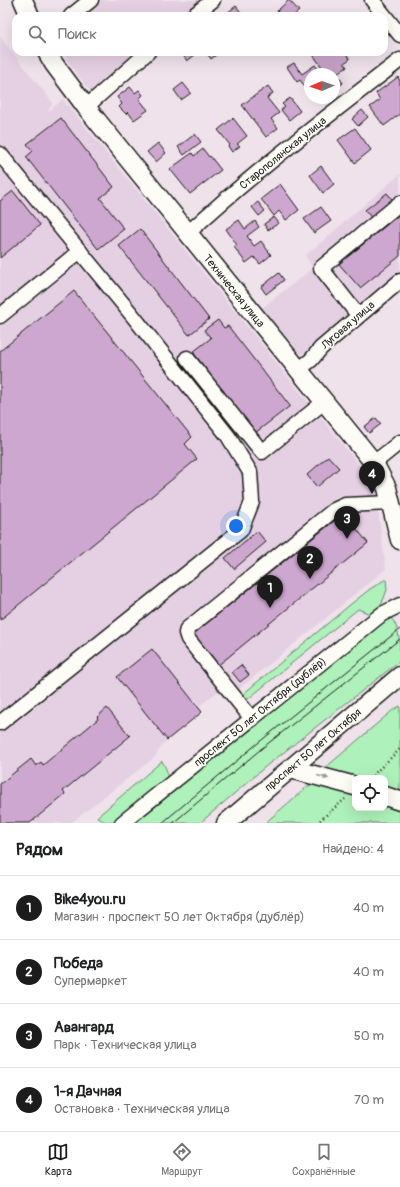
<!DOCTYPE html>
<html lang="ru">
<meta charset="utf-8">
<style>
:root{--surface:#fff;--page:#f6f6f6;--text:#202124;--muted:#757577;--line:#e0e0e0;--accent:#1c1c1c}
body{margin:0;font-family:Pangolin,sans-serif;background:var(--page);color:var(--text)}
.controls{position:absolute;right:12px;bottom:12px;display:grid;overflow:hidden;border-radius:8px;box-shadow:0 4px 16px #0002}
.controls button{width:36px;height:36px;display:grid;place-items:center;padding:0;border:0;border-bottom:1px solid var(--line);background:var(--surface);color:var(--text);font:20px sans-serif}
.compass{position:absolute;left:304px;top:68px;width:36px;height:36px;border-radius:50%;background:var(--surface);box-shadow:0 4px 16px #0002;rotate:268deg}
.you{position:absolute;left:236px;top:526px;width:14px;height:14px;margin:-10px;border:3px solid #fff;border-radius:50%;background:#1a73e8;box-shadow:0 0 0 6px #1a73e833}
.badge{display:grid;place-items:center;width:26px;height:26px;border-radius:50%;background:var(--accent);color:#fff;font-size:13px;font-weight:700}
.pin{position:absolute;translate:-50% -33px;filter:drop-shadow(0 1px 2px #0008)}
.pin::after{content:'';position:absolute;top:21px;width:14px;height:12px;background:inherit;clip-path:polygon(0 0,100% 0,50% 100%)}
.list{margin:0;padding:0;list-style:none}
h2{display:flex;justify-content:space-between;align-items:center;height:52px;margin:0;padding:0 16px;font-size:17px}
h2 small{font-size:13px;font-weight:400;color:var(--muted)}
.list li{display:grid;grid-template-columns:26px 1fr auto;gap:12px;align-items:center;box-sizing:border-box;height:64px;padding:0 16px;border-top:1px solid var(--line)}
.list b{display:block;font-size:15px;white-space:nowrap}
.list p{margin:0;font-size:13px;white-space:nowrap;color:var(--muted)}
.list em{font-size:13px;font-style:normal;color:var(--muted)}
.icon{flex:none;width:22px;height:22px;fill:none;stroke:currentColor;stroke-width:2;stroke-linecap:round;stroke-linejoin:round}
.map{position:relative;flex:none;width:400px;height:823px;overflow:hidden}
.search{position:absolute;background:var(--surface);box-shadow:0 4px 16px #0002;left:12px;right:12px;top:12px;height:44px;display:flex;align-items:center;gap:10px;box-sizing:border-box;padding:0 14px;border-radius:12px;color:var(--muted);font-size:15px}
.sheet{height:308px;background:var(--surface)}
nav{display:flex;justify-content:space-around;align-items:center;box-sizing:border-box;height:56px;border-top:1px solid var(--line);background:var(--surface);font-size:11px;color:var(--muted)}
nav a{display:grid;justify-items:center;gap:2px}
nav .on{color:var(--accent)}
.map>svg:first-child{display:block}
</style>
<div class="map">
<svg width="400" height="823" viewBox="0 0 400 823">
<rect width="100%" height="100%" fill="#efe2eb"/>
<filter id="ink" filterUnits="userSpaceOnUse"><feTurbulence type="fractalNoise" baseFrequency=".025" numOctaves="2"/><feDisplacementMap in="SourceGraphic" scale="8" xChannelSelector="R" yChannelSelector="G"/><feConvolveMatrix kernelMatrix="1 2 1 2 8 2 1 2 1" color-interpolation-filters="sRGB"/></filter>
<g filter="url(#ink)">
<!-- built -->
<g fill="#e5d0e3">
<polygon points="95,0 206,0 187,16 76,16"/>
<polygon points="0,37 53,103 47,113 63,99 364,471 372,484 376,496 386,569 228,698 221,689 198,707 202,712 163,744 155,757 71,823 0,823"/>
<polygon points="63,52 144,52 93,95 69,63"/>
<polygon points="400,174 400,271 320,338 306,354 299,354 262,308 313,268 305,256"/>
</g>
<!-- green -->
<g fill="#aef1bb" stroke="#65866c">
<polygon points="386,579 387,590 382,603 370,614 358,609 248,699 243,694 351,604 370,589"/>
<path d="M 391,618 C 400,627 400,646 400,661 L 265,767 L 200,823 L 135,823 L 385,620 Z"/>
<polygon points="400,706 400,792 385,788 385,778 355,778 324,769 393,710"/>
<path d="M 162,761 C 166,769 170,774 165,782 L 115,821 C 107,823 103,822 97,817 Z"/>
<polygon points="322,784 355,794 355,808 385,808 385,804 400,809 400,823 265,823 308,786"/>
</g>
<!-- building -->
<g fill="#cda7cf" stroke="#1c1c1c">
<polygon points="289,0 299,11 293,16 282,16 277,11"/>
<polygon points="236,6 244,16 229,16 227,13"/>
<polygon points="181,52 193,52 195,55 187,61"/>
<polygon points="206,52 220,52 211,59"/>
<polygon points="311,52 345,52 350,59 344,63 347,67 337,74 343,83 336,88 334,84 334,74 327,74"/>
<polygon points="294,63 302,74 315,65 322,74 310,74 310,91 309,92 300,80 297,82 287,67"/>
<polygon points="398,77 400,81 400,114 384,126 370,107 380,100 376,93"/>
<polygon points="183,83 191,93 181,100 174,90"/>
<polygon points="268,86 273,93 267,98 279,113 271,119 278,128 266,137 242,105"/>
<polygon points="130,87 135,93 139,90 143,95 139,99 148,110 134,120 128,112 126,114 119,107 122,104 117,97"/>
<polygon points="290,98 300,111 289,120 281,110 285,107 282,104"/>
<polygon points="362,110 368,117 358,126 352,119"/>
<polygon points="61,118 114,187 100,198 124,229 98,249 26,157 33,151 27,144"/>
<polygon points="233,118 247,136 237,144 240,146 232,152 228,146 230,145 218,130"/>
<polygon points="355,128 371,150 355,163 338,140"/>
<polygon points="195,134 201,142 184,155 178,147"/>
<polygon points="158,143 166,153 156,162 147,152"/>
<polygon points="203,149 209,157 210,156 221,170 190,194 170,169 192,153 194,156"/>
<polygon points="321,166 334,184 323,193 310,175"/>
<polygon points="280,184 299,210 286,220 279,211 274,216 261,199"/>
<polygon points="13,191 40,225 0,258 0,201"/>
<polygon points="387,193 395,203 373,220 365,210"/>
<polygon points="258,202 265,211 259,216 252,207"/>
<polygon points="321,207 331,221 314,233 304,219"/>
<polygon points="400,214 400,256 360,288 339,264"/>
<polygon points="274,217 279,223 268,230 264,224"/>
<polygon points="239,220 245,229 255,221 259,227 247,236 254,246 261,241 271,255 260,264 254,257 246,263 234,247 237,245 226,229"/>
<polygon points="140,229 209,319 189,335 119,246"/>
<polygon points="279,273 284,280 266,294 261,287"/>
<polygon points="74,291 192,437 185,444 197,459 0,620 0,351"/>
<polygon points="218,320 224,328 228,326 290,406 255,433 193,352 211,338 204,330"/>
<polygon points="376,418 381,424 369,433 364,427"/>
<polygon points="328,456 339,468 317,487 307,475"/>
<polygon points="344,513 368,543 216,667 191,636"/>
<polygon points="257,531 266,542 234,569 225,558"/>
<polygon points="152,649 202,712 167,740 117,677"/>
<polygon points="241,665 249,675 240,682 232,672"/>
<polygon points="107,708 130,736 63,791 65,794 30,823 0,823 0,784 31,759 36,766 41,762 43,765 98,719 97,717"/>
</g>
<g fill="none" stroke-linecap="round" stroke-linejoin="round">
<!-- minor casing -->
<g stroke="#1c1c1c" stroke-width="17">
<g id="minor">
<polyline points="372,0 400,35"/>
<polyline points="71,16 91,0"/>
<polyline points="193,16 213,0"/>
<polyline points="86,107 148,52"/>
<polyline points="0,154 133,316 228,436 250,472 252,502 241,530 0,723"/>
<path d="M 188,233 C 255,171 328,116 400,60"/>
<polyline points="358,315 321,268 400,203"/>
<polyline points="0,316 80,251"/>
<polyline points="187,358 262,452 324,402"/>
<polyline points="298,370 311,360 321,348 400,281"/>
<polyline points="374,463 400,442"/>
<polyline points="252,719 188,639 186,633 187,629 334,510 345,505 391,503"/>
<polyline points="122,823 382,614 400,605"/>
</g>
</g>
<!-- major casing -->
<g stroke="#1c1c1c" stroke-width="21">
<g id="major">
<polyline points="23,0 30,16"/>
<polyline points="47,52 54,64 86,107 374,463 387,488 400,540"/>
<polyline points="291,769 355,786"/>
<polyline points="385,796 400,801"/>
<polyline points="226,823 400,676"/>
</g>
</g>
<!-- path -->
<g stroke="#1c1c1c" stroke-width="2.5" stroke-dasharray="1 3" stroke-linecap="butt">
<polyline points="370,778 400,749"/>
<polyline points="317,823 345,799"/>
</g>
<!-- minor -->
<use href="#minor" stroke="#fdfcf7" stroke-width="14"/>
<!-- major -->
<use href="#major" stroke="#fdfcf7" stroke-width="18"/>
<!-- tram -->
<g stroke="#1c1c1c" stroke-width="1">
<polyline points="162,823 258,743 400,629"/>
<polyline points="173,823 261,749 400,639"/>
</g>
</g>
<!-- one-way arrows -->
<defs><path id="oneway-solid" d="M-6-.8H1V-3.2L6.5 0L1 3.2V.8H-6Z"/></defs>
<use fill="#989794" href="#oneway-solid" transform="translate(323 777) rotate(15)"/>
</g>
<g text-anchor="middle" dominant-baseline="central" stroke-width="3.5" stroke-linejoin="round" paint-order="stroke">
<!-- street labels -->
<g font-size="11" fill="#1c1c1c" stroke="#fdfcf7">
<text transform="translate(283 153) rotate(-39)">Старополянская улица</text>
<text transform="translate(234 291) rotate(51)">Техническая улица</text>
<text transform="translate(348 325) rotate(-41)">Луговая улица</text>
<text transform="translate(260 712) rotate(-39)">проспект 50 лет Октября (дублёр)</text>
<text transform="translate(313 750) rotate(-40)">проспект 50 лет Октября</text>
</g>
</g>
</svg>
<div class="controls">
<button><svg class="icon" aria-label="locate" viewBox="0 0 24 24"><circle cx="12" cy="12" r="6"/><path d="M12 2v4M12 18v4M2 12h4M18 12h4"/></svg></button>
</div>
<svg class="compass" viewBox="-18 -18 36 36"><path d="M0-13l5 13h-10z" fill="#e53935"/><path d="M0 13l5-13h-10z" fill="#757577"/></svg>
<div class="you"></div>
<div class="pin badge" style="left:270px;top:608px">1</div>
<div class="pin badge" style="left:310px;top:579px">2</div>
<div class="pin badge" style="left:347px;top:539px">3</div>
<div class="pin badge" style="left:372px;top:494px">4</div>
<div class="search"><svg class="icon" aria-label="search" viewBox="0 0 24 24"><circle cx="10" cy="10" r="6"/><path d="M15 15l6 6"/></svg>Поиск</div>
</div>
<section class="sheet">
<h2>Рядом<small>Найдено: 4</small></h2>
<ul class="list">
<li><span class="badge">1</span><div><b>Bike4you.ru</b><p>Магазин · проспект 50 лет Октября (дублёр)</p></div><em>40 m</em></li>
<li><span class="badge">2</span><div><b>Победа</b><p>Супермаркет</p></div><em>40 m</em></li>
<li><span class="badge">3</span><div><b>Авангард</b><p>Парк · Техническая улица</p></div><em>50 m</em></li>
<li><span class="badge">4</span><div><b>1-я Дачная</b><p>Остановка · Техническая улица</p></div><em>70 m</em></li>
</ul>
</section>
<nav>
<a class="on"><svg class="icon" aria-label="map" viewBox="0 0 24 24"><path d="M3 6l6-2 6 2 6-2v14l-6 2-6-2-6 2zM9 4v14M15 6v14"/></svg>Карта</a>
<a><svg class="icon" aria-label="directions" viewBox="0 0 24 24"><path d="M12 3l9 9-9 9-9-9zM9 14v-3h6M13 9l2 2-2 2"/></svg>Маршрут</a>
<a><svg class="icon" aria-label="saved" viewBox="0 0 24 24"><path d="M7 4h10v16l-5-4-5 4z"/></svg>Сохранённые</a>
</nav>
